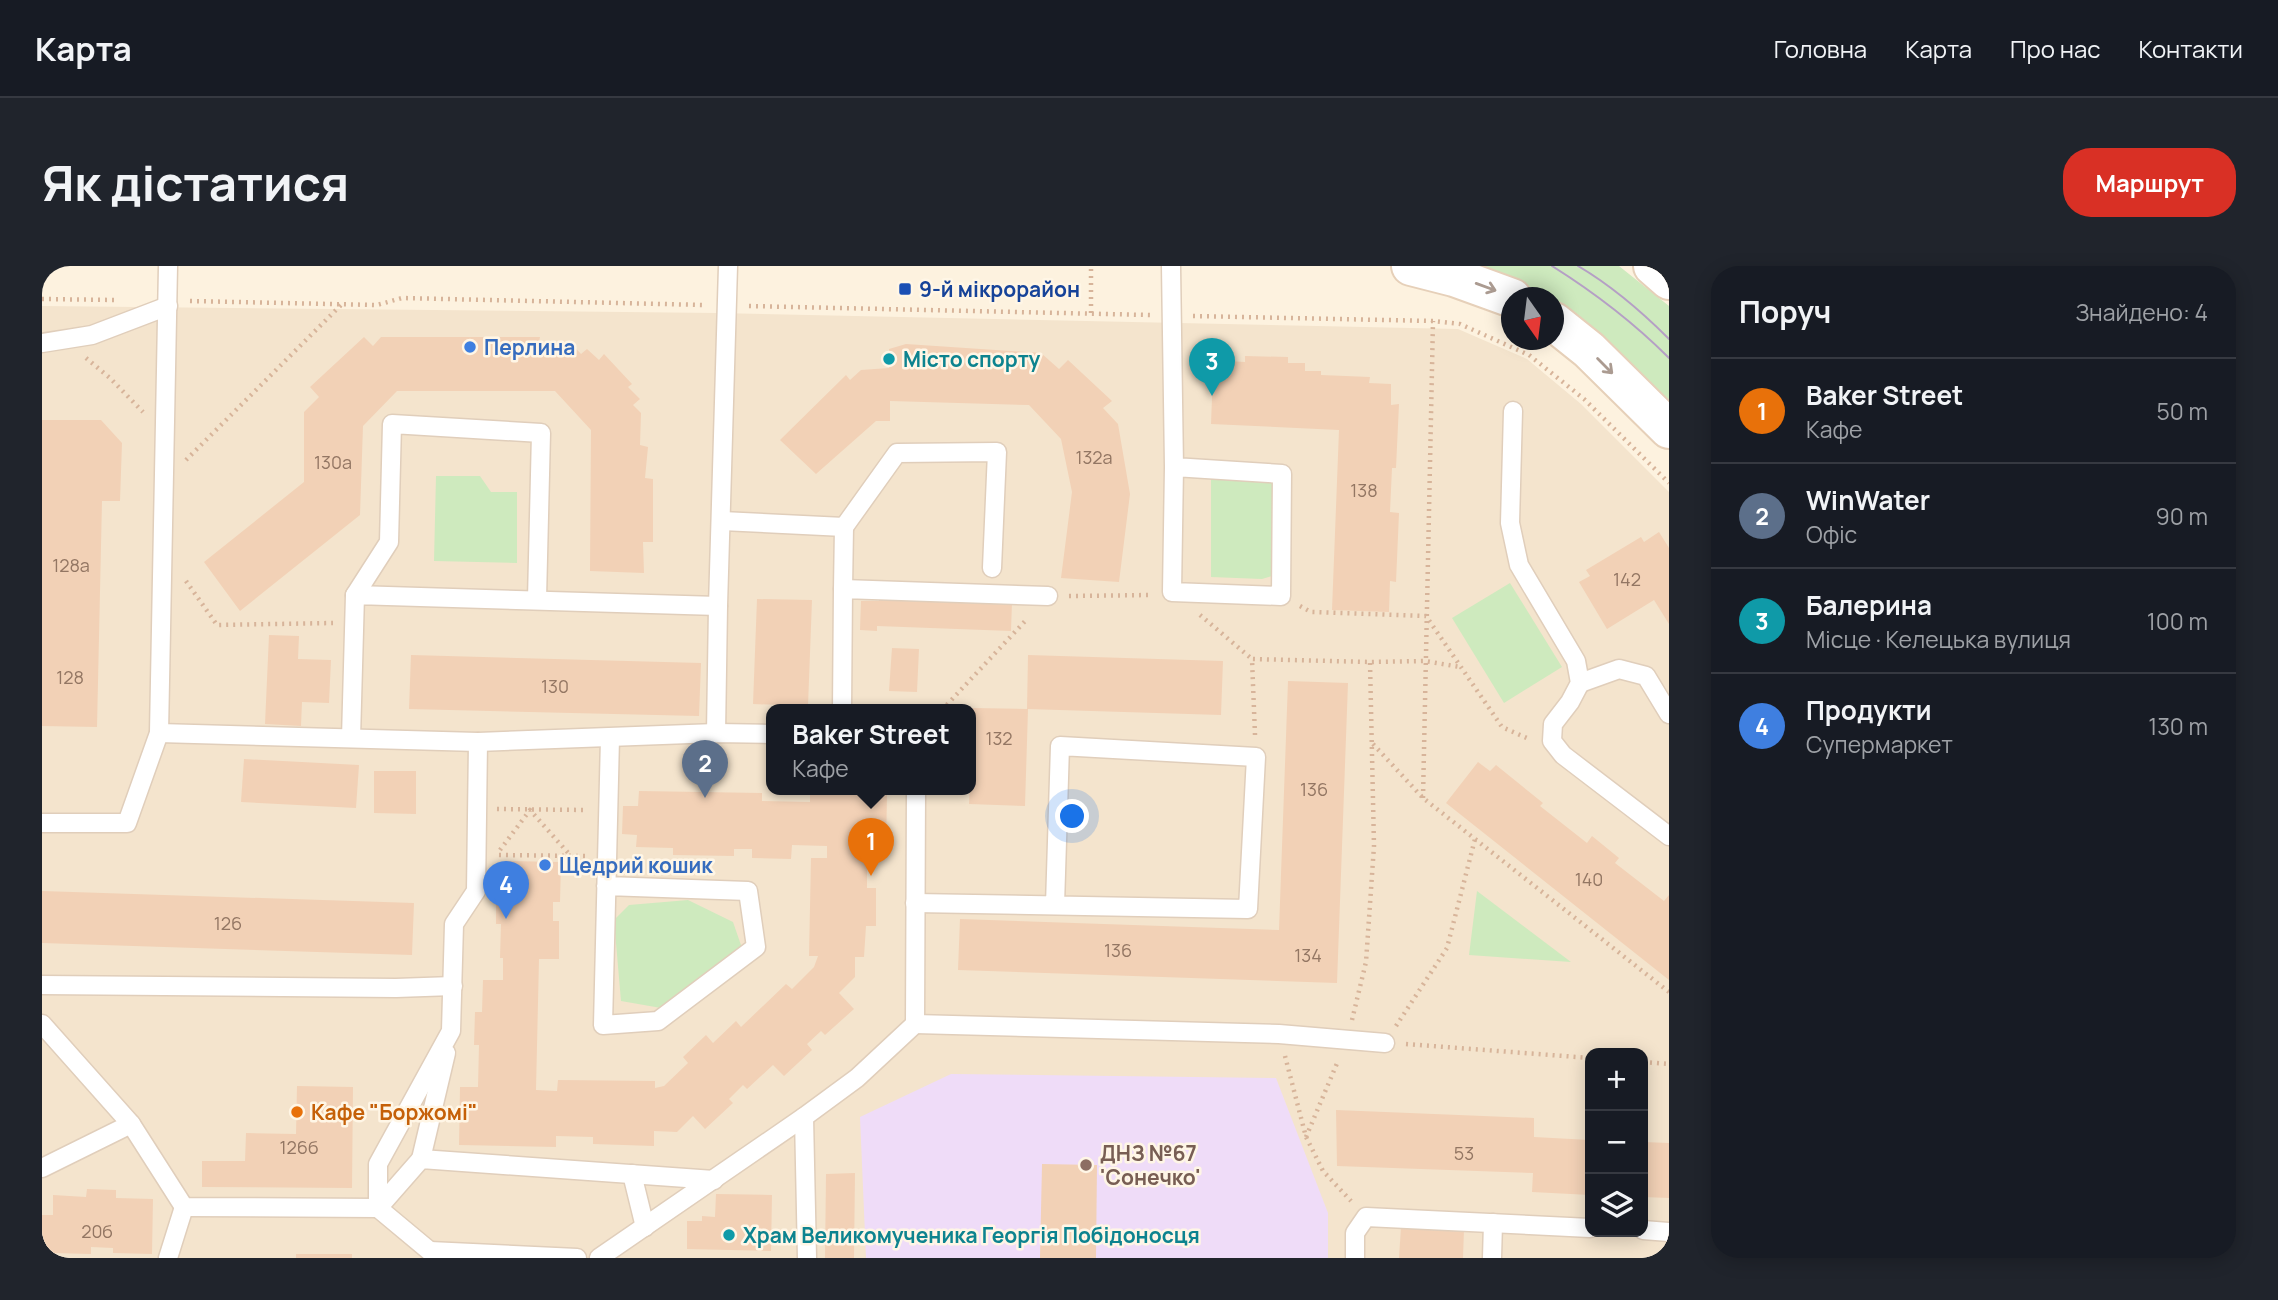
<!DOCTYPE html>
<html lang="uk">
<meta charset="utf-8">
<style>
:root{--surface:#171b24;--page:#20242c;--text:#f1f3f6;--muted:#9ea1a6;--line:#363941;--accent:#d93025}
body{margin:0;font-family:Manrope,sans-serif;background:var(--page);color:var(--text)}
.controls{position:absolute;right:21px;bottom:21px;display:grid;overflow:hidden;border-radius:14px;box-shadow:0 4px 18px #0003}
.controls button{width:63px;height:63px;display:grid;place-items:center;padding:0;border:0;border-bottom:2px solid var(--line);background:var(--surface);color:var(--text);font:35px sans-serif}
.compass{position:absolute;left:1459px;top:21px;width:63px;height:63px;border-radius:50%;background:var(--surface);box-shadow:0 4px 18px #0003;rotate:166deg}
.you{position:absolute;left:1031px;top:551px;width:24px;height:24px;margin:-18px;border:5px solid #fff;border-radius:50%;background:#1a73e8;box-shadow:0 0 0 10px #1a73e833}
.badge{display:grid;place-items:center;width:46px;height:46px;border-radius:50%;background:var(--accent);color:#fff;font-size:23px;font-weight:700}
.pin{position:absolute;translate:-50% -58px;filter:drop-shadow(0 2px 4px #0008)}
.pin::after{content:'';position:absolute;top:37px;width:24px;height:21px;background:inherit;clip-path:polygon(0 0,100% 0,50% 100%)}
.popup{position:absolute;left:724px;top:438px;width:210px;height:91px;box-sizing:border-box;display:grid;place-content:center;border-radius:14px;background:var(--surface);filter:drop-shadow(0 2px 5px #0005);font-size:23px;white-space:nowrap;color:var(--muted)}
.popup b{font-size:26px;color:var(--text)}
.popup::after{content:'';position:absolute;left:50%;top:100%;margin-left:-14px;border:14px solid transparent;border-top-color:var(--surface)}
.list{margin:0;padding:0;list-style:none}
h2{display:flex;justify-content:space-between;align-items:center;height:91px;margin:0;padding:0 28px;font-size:30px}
h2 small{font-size:23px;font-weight:400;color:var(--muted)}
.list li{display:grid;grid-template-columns:46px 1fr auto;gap:21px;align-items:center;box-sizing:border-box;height:105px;padding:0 28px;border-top:2px solid var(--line)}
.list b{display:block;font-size:26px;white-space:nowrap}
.list p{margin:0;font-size:23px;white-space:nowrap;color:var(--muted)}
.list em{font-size:23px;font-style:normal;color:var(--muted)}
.icon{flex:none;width:38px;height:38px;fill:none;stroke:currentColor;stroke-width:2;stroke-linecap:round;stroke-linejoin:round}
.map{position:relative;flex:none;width:1627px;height:992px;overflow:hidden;border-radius:28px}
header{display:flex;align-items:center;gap:42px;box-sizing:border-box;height:98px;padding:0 35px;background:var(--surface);border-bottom:2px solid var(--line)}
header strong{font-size:33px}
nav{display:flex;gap:38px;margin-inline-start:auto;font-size:24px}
.intro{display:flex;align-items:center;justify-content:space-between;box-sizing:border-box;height:168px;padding:0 42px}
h1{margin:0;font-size:49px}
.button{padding:18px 32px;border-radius:28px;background:var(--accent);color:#fff;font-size:24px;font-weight:700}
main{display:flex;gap:42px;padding:0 42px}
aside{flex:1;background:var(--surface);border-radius:28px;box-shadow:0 4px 18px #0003}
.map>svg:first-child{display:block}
</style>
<header>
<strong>Карта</strong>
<nav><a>Головна</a><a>Карта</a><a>Про нас</a><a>Контакти</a></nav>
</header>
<div class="intro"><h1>Як дістатися</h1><a class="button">Маршрут</a></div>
<main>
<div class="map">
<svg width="1627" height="992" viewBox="0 0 1627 992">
<rect width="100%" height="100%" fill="#fdf2df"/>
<!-- residential -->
<path fill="#f4e4cd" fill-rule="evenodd" d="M 0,40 L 675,47 L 1416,63 L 1485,93 L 1539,138 L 1627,226 L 1627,992 L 0,992 ZM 729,444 L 929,444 L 929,524 L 729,524 ZM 1548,787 L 1601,787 L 1601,966 L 1548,966 Z"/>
<!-- education -->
<polygon fill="#efdcf8" points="909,808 1234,812 1286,947 1286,992 824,992 818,851"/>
<!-- green -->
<g fill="#ceeabe">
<polygon points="1439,0 1577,0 1627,40 1627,137 1525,43 1512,35 1512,32 1506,31 1486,20"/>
<polygon points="394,210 438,210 449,226 475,226 475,297 392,295"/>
<polygon points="1169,210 1220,212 1231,217 1235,300 1230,310 1220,313 1169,311"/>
<polygon points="1468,317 1520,401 1462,437 1410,352"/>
<polygon points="1435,625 1529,696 1427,689"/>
<polygon points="646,634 691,656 700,682 619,742 579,735 572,654 587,639"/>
</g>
<!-- building -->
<g fill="#f2d1b6">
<polygon points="322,71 331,80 339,71 498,71 497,76 528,76 539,88 545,83 557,94 562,88 590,118 586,121 598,133 591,139 599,147 598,179 606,181 603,212 611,213 611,276 601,276 602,307 548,305 549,164 513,125 355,125 321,160 318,249 198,345 162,296 262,216 262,146 277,131 268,121"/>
<polygon points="864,78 999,87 1017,103 1026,94 1070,135 1061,142 1076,158 1088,228 1077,316 1019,312 1030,226 1019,173 987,139 848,135 848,155 834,155 774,208 738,174 804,109 808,114 819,104 847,102 847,83"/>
<polygon points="1203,90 1246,91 1246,97 1263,97 1263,105 1279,105 1279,109 1328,111 1327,117 1349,118 1349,139 1357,138 1354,202 1350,202 1348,246 1357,247 1354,316 1348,315 1347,346 1290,344 1297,164 1169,158 1171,105 1183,106 1184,95 1203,96"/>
<polygon points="0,154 59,154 80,177 78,235 60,235 55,461 0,460"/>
<polygon points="1617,266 1627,282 1627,358 1612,334 1565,363 1537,316 1548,310 1544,304 1599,271 1602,276"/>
<polygon points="837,331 970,336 969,365 835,360 835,365 818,364 819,335 837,335"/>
<polygon points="715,333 770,334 766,440 711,438"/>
<polygon points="227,369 257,370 256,393 289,394 287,437 260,436 259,460 223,458"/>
<polygon points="850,382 877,383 875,426 847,425"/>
<polygon points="369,389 659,397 657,450 367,443"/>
<polygon points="986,389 1181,395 1179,449 985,443"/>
<polygon points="1246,415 1306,417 1295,717 916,704 918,653 1237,664"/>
<polygon points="931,442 986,443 983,540 927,538"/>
<polygon points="202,493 317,499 314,542 199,536"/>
<polygon points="1436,496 1448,505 1454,499 1501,537 1498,540 1545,577 1550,570 1577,592 1573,597 1622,635 1627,629 1627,714 1404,537"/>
<polygon points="332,505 374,505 374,548 332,547"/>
<polygon points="597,525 720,527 720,535 768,536 768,527 845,528 844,583 813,582 813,592 825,592 825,622 834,622 834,660 824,660 822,691 813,691 813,711 797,727 812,743 783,769 779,765 765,778 770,784 742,810 731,799 705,823 701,819 687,833 691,837 663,863 651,850 635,866 612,865 612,880 551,878 551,871 514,870 514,881 417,879 418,821 436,821 437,779 432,779 433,746 440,746 441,714 461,714 461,692 458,692 459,658 454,658 454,631 463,631 464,595 519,596 518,636 511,636 511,655 517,655 517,693 497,693 494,824 515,825 516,814 613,815 613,822 622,820 646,797 641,791 664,769 671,777 694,755 699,761 744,718 750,723 772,701 776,690 767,690 769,592 785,592 785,580 750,579 749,593 710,592 710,583 692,583 692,590 631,589 631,582 594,581 595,569 580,568 581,540 596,540"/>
<polygon points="0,625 372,637 370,689 0,677"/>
<polygon points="255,820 311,821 310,922 160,921 160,895 203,895 204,867 254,868"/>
<polygon points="1294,844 1492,852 1492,871 1548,874 1548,929 1490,926 1491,907 1295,900"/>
<polygon points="1601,876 1627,877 1627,932 1601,931"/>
<polygon points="1000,898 1055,899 1054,992 998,992"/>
<polygon points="813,907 812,992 783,992 784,908"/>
<polygon points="45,923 74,924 74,932 111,933 110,988 71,987 71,982 49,981 49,988 10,987 10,992 0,992 0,949 11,949 11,929 44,931"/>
<polygon points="674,928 730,929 729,985 645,983 645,955 660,955 660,950 673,951"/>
<polygon points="1359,961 1422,963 1421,992 1357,992"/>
<rect x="254" y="988" width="56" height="4"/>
</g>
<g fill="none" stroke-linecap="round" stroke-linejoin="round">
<!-- lane casing -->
<g stroke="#e0cebb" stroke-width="21">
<g id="lane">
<polyline points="1129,0 1132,201 1130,326 1239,330 1240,208 1132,201"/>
<polyline points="0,77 50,69 126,40"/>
<polyline points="1471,145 1468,257 1477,299 1534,395 1538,417 1528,436 1511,458 1510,475 1521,489 1627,570"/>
<polyline points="680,255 802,261 855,187 955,186 950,302"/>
<polyline points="801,323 802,261"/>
<polyline points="313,329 347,276 350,158 499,167 495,333"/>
<polyline points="1538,417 1577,403 1604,410 1627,448"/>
<polyline points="800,444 801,323 1006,330"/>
<polyline points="117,467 436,476 674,467 729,468"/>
<polyline points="674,467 676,340"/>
<polyline points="309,472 313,329 676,340 686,0"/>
<polyline points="0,557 85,557 117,467 126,0"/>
<polyline points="564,620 706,625 714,681 616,755 561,759 568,472"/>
<polyline points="873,637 1206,643 1214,491 1018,480 1013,639"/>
<polyline points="0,719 354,722 411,720"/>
<polyline points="0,758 89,858 142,941 336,942 336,898 409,765 412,658 434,625 436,476"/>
<polyline points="873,758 1237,768 1343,777"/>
<polyline points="762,851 765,992"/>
<polyline points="379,893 404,787"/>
<polyline points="0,902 89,858"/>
<polyline points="590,908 603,961"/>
<polyline points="1601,964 1627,966"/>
<polyline points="388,985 535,992"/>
<polyline points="126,992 142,941"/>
<polyline points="396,992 336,942 379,893 672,914"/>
<polyline points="557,992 762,851 815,812 873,758 874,524"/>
<polyline points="1313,992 1313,967 1324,951 1548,962"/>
<polyline points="1450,992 1451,957"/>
</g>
</g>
<!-- secondary casing -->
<g stroke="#e6d0b9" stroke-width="42">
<g id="secondary">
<polyline points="1369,0 1412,11 1470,32"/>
<polyline points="1611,0 1627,14"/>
<polyline points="1512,56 1547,84 1627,163"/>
</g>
</g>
<!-- path -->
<g stroke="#d7b49a" stroke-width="4.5" stroke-dasharray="2 5" stroke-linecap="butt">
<polyline points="0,33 73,34"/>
<polyline points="148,35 335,39 360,32 663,39"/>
<polyline points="707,40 1108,49"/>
<polyline points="1049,47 1049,0"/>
<polyline points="1151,50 1391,55 1418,58 1487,89 1542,133 1627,217"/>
<polyline points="44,92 68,112 101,146"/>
<polyline points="144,194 300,38"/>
<polyline points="144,315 175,359 291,357"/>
<polyline points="1027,330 1109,329"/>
<polyline points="1258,340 1269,346 1384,350 1460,461 1487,473"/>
<polyline points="1158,349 1210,393"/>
<polyline points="900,444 986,352"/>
<polyline points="1213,469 1210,393 1328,396 1383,395 1418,401"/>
<polyline points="1331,478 1381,532 1627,726"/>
<polyline points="1381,532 1391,55"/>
<polyline points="455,543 544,544"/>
<polyline points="458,584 488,544 528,589"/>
<polyline points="457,589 543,590"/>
<polyline points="1310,754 1324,696 1332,580 1328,396"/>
<polyline points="1354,760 1405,682 1433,573"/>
<polyline points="1364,778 1548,792"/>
<polyline points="1243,790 1264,871 1281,905 1309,935"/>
<polyline points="1601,796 1627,798"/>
<polyline points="1264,871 1296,795"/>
</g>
<!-- lane -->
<use href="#lane" stroke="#fff" stroke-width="18"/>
<!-- secondary -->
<use href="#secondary" stroke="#fff" stroke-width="38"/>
<!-- tram -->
<g stroke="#b59fc5" stroke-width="2">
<path d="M 1510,0 C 1553,27 1591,56 1627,92"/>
<path d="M 1536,0 C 1570,20 1599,45 1627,73"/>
</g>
</g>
<!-- one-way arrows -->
<defs><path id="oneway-shaft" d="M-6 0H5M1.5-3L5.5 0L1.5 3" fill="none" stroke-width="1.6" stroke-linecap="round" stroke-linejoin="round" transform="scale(1.75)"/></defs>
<g stroke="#ab9b91">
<use href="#oneway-shaft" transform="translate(1444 21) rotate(20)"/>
<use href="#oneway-shaft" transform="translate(1563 100) rotate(45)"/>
</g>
<!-- markers -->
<rect fill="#1a4fb4" stroke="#fff6e6" stroke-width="2.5" x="856" y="16" width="14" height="14" rx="3.5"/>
<g fill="#3f7fe0" stroke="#fff6e6" stroke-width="2.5">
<circle cx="428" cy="81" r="7"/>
<circle cx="503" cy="599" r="7"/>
</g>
<g fill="#0f9aa8" stroke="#fff6e6" stroke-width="2.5">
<circle cx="847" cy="93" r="7"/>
<circle cx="687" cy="969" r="7"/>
</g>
<circle fill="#e8710a" stroke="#fff6e6" stroke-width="2.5" cx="255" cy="846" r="7"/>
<circle fill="#8d6e63" stroke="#fff6e6" stroke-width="2.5" cx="1044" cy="899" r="7"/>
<g text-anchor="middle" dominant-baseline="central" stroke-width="5" stroke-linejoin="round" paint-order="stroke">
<!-- number labels -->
<g font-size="18" fill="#937663">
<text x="1052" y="191">132а</text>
<text x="291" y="196">130а</text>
<text x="1322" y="224">138</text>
<text x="29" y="299">128а</text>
<text x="1585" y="313">142</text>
<text x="28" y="411">128</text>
<text x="513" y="420">130</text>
<text x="957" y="472">132</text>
<text x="1272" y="523">136</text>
<text x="1547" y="613">140</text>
<text x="186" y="657">126</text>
<text x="1076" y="684">136</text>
<text x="1266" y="689">134</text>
<text x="257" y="881">126б</text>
<text x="1422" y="887">53</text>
<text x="55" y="965">20б</text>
</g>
<!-- transit labels -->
<g font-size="21" font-weight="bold" fill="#164399" stroke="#fff6e6" text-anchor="start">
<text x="877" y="23">9-й мікрорайон</text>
</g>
<!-- shop labels -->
<g font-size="21" font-weight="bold" fill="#366cbe" stroke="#fff6e6" text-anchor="start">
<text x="442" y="81">Перлина</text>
<text x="517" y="599">Щедрий кошик</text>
</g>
<!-- culture labels -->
<g font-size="21" font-weight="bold" fill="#0d838f" stroke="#fff6e6" text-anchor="start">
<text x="861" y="93">Місто спорту</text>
<text x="701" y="969">Храм Великомученика Георгія Побідоносця</text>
</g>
<!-- food labels -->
<g font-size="21" font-weight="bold" fill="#c56008" stroke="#fff6e6" text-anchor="start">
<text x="269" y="846">Кафе "Боржомі"</text>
</g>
<!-- education labels -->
<g font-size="21" font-weight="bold" fill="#785e54" stroke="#fff6e6" text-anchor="start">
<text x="1058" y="887">ДНЗ №67<tspan x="1058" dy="24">'Сонечко'</tspan></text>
</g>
</g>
</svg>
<div class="controls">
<button>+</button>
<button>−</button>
<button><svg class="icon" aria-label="layers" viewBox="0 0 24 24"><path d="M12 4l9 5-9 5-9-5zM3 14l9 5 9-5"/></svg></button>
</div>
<svg class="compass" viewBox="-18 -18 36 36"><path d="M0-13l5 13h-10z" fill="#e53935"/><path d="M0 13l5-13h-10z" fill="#9ea1a6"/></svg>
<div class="you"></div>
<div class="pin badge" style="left:829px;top:610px;background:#e8710a">1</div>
<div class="popup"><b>Baker Street</b>Кафе</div>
<div class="pin badge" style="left:663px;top:532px;background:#5c6f8a">2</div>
<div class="pin badge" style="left:1170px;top:130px;background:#0f9aa8">3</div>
<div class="pin badge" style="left:464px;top:653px;background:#3f7fe0">4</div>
</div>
<aside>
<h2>Поруч<small>Знайдено: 4</small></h2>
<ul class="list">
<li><span class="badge" style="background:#e8710a">1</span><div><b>Baker Street</b><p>Кафе</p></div><em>50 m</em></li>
<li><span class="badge" style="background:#5c6f8a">2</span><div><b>WinWater</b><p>Офіс</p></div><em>90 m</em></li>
<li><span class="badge" style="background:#0f9aa8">3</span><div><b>Балерина</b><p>Місце · Келецька вулиця</p></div><em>100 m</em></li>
<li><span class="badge" style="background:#3f7fe0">4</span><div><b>Продукти</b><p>Супермаркет</p></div><em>130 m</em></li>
</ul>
</aside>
</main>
